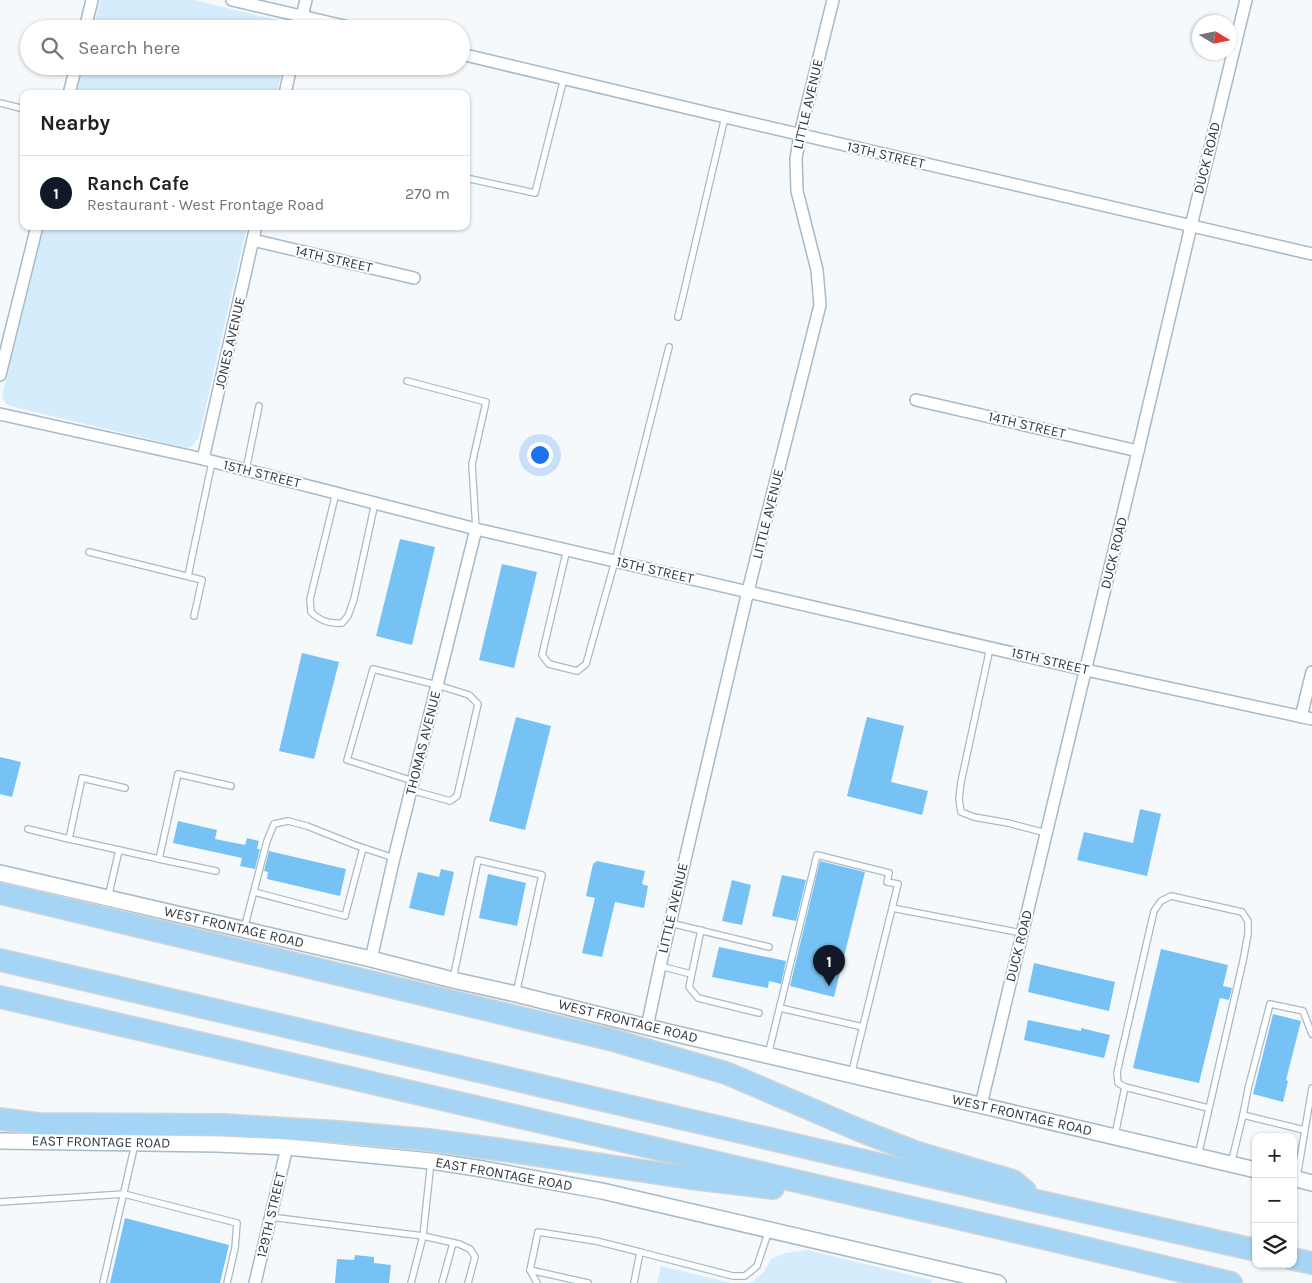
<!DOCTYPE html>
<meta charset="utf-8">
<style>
:root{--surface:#fff;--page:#f2f2f2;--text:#202124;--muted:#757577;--line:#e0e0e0;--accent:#111827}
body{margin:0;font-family:Karla,sans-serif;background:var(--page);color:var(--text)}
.controls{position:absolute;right:15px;bottom:15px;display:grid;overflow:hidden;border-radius:10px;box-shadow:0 1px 4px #0004}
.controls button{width:45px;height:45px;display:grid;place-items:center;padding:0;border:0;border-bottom:1px solid var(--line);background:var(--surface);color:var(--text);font:25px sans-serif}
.compass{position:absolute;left:1192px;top:15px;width:45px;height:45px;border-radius:50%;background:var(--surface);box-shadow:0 1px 4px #0004;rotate:100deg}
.you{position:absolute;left:539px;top:454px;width:18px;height:18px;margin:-12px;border:4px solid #fff;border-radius:50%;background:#1a73e8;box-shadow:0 0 0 8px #1a73e833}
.badge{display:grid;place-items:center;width:32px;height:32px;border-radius:50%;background:var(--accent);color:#fff;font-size:16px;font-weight:700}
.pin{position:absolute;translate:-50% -41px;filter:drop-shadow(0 1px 2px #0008)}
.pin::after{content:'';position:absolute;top:26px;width:18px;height:15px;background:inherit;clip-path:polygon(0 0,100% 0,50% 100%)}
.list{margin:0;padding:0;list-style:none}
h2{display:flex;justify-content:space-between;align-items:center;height:65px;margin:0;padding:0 20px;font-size:21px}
h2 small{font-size:16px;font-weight:400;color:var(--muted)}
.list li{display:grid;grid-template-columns:32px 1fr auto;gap:15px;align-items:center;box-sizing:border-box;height:75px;padding:0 20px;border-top:1px solid var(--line)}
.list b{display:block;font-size:19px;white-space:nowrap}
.list p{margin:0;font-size:16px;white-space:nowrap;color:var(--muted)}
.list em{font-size:16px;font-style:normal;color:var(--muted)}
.icon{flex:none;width:28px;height:28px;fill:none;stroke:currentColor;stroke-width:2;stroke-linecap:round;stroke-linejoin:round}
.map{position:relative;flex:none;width:1312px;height:1283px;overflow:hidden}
.search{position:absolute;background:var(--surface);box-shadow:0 1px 4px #0004;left:20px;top:20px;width:450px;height:55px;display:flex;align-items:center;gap:12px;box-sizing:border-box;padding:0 18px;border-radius:28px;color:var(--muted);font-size:19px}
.panel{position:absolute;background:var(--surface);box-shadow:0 1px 4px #0004;left:20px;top:90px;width:450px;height:140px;border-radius:10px}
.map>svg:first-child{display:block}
</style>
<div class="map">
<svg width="1312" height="1283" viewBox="0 0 1312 1283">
<rect width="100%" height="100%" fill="#f5f9fc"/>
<!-- green -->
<g fill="#d5ecfd">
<polygon points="100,0 194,0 277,20 287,25 289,29 93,29"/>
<polygon points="83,66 283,66 277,94 77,94"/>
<polygon points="44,226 247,226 199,437 192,446 186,448 18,408 6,404 2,396"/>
<polygon points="808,1250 931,1280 932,1283 748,1283 752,1282 764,1272 771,1259 785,1253"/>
<polygon points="661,1266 731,1283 657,1283"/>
</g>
<!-- building -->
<g fill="#77c2f4">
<polygon points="400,539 435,547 412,645 376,636"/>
<polygon points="502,564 537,572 514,668 479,660"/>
<polygon points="302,653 339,662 314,759 279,751"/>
<polygon points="516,717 551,726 525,830 489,821"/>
<polygon points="867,717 904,726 891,782 928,791 922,815 847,796"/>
<polygon points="0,757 21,762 12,797 0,794"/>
<polygon points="1140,809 1161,814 1147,876 1077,860 1084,832 1133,843"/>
<polygon points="178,821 217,830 215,839 245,845 247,838 259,841 257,849 260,849 255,869 240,866 242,858 173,843"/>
<polygon points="269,851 346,869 340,896 267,879 268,872 264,871"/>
<polygon points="597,861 645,871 642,884 648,886 644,908 615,902 602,957 582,953 595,898 586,896 593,864"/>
<polygon points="820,861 865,872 834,997 790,986"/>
<polygon points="441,869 454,872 444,916 409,908 418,872 439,877"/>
<polygon points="488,874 526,883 517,926 479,918"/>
<polygon points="782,875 806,880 796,921 772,916"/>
<polygon points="732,880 751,885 742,925 722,921"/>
<polygon points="719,947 786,961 781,984 769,981 768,988 712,977"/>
<polygon points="1161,949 1228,965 1223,986 1232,988 1229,1000 1220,998 1199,1083 1133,1068"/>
<polygon points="1034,963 1115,982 1109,1011 1028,992"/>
<polygon points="1273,1014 1301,1021 1286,1080 1288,1081 1283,1102 1253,1094"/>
<polygon points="1028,1020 1081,1031 1081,1028 1110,1035 1104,1058 1024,1040"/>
<polygon points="125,1218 229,1245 220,1283 110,1283"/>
<polygon points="355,1255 374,1257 374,1263 391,1265 389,1283 335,1283 337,1259 354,1260"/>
</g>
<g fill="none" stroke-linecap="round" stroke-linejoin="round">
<!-- service casing -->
<g stroke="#a6bac8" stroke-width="8">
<g id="service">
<polyline points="0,103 24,109"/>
<polyline points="466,178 535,193 564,78"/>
<polyline points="678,317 725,117"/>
<polyline points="407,381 486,402 472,464 476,529"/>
<polyline points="246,470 259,406"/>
<path d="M 336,493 L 310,599 L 311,612 C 320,621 329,624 342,623 L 348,616 L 354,599 L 375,503"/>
<polyline points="567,549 542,655 549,664 577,671 586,664 615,561 669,347"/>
<polyline points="89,552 202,580 194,616"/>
<polyline points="188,576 212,462"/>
<polyline points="990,648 961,782 959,799 961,812 974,817 1008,823 1046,833"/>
<polyline points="411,790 450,801 457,796 478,704 469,695 437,685 373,669 347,760 413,781"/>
<polyline points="28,829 69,839"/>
<polyline points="119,850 69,839 82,778 125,788"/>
<polyline points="159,859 216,871"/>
<polyline points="254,892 345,916 363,848"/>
<polyline points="108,898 119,850 159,859 178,774 231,786"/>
<polyline points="892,908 1022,933"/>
<polyline points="670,923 769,947"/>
<polyline points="244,929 267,841 274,824 288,821 307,826 355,845 394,858"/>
<polyline points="701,930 689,987 698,998 759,1013"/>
<polyline points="660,966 691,974"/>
<polyline points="453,979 478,860 542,875 516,994"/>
<polyline points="780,1008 863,1027"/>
<polyline points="768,1055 817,855 889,873 887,882 898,884 851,1075"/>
<polyline points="1243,1115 1304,1130"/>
<polyline points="1115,1135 1125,1087"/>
<polyline points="1198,1156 1243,961 1248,934 1248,921 1242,912 1171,896 1161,901 1154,911 1120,1059 1117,1073 1118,1083 1125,1087 1208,1108"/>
<polyline points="1231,1164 1243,1115 1248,1089 1270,1004 1303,1011 1312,1034"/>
<polyline points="1297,1177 1312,1088"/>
<polyline points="0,1202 124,1194 237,1223 235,1248 227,1283"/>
<polyline points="270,1217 423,1236 459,1244 470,1249 475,1257 468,1283"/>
<polyline points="530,1270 537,1283"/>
<polyline points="103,1283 135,1144"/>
<polyline points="411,1283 423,1236 431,1161"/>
<polyline points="442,1283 453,1243"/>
<polyline points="588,1283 530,1270 538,1232 596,1241 640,1252"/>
<polyline points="634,1283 640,1252 733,1276 745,1276 757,1266 769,1230"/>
</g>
</g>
<!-- minor casing -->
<g stroke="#a6bac8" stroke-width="14">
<g id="minor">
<polyline points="232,0 357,29"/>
<polyline points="85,29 92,0"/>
<polyline points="299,29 306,0"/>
<polyline points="461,54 725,117 1312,254"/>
<polyline points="69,94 76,66"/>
<polyline points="285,94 291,66"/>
<polyline points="253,240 414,278"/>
<polyline points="0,375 37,226"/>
<polyline points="916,400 1138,451"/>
<polyline points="0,414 203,459 476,529 1086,670 1312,719"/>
<polyline points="203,459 256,226"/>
<polyline points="1301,717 1312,672"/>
<polyline points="371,959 394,858 476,529"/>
<polyline points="647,1027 660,966 748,591 820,305 817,270 797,191 796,159 800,134 833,0"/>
<polyline points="981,1105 1138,451 1191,226 1246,0"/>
<polyline points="255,1283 287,1147"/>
</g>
</g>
<!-- tertiary casing -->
<g stroke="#a6bac8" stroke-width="18">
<g id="tertiary">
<polyline points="0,873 371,959 453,980 516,994 647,1027 1256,1170"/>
<polyline points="0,1141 218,1144 287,1147 431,1161 483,1169 602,1191 998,1283"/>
<polyline points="1293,1178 1312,1183"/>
</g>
</g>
<!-- motorway casing -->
<g stroke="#d2d4d5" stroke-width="24">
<g id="motorway">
<polyline points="0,893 609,1039 726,1073 859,1130 915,1152 1013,1181 1025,1191"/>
<polyline points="0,960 1037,1201 1256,1250"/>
<polyline points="0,997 1056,1241 1231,1283"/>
<polyline points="0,1119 38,1124 225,1125 339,1132 429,1140 503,1150 690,1178 773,1188"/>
<polyline points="1293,1259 1312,1263"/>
</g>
</g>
<!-- service -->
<use href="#service" stroke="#fff" stroke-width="5.5"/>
<!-- minor -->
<use href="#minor" stroke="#fff" stroke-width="11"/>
<!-- tertiary -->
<use href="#tertiary" stroke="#fff" stroke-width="15"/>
<!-- motorway -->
<use href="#motorway" stroke="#a5d4f4" stroke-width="21"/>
</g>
<g text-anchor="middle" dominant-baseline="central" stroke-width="4" stroke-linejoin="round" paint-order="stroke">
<!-- street labels -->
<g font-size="14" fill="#323a40" stroke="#fff">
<text transform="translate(808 104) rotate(-77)">LITTLE AVENUE</text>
<text transform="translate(886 155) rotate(13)">13TH STREET</text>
<text transform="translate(1207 158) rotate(-76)">DUCK ROAD</text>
<text transform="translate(334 259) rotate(13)">14TH STREET</text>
<text transform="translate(230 343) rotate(-77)">JONES AVENUE</text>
<text transform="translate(1027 425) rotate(13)">14TH STREET</text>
<text transform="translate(262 474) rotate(14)">15TH STREET</text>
<text transform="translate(768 514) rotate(-76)">LITTLE AVENUE</text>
<text transform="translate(1114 553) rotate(-76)">DUCK ROAD</text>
<text transform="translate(655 570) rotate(13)">15TH STREET</text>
<text transform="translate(1050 661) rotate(13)">15TH STREET</text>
<text transform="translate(423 743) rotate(-76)">THOMAS AVENUE</text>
<text transform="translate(673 908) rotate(-77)">LITTLE AVENUE</text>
<text transform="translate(234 927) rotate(13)">WEST FRONTAGE ROAD</text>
<text transform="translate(1019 946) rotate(-76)">DUCK ROAD</text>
<text transform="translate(628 1021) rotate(14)">WEST FRONTAGE ROAD</text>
<text transform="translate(1022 1115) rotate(13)">WEST FRONTAGE ROAD</text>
<text transform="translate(101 1142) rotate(1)">EAST FRONTAGE ROAD</text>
<text transform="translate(504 1174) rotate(10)">EAST FRONTAGE ROAD</text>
<text transform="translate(271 1215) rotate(-77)">129TH STREET</text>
</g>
</g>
</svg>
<div class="controls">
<button>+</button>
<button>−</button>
<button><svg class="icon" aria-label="layers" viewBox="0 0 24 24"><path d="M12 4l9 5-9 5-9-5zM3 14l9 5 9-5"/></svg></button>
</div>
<svg class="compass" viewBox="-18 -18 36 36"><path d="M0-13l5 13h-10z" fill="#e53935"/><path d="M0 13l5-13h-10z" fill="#757577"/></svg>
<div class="you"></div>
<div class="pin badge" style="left:829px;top:986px">1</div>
<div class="search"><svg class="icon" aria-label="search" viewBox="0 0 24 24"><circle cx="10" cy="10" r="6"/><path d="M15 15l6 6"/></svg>Search here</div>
<section class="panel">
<h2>Nearby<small></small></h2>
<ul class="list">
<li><span class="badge">1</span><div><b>Ranch Cafe</b><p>Restaurant · West Frontage Road</p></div><em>270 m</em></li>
</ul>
</section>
</div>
